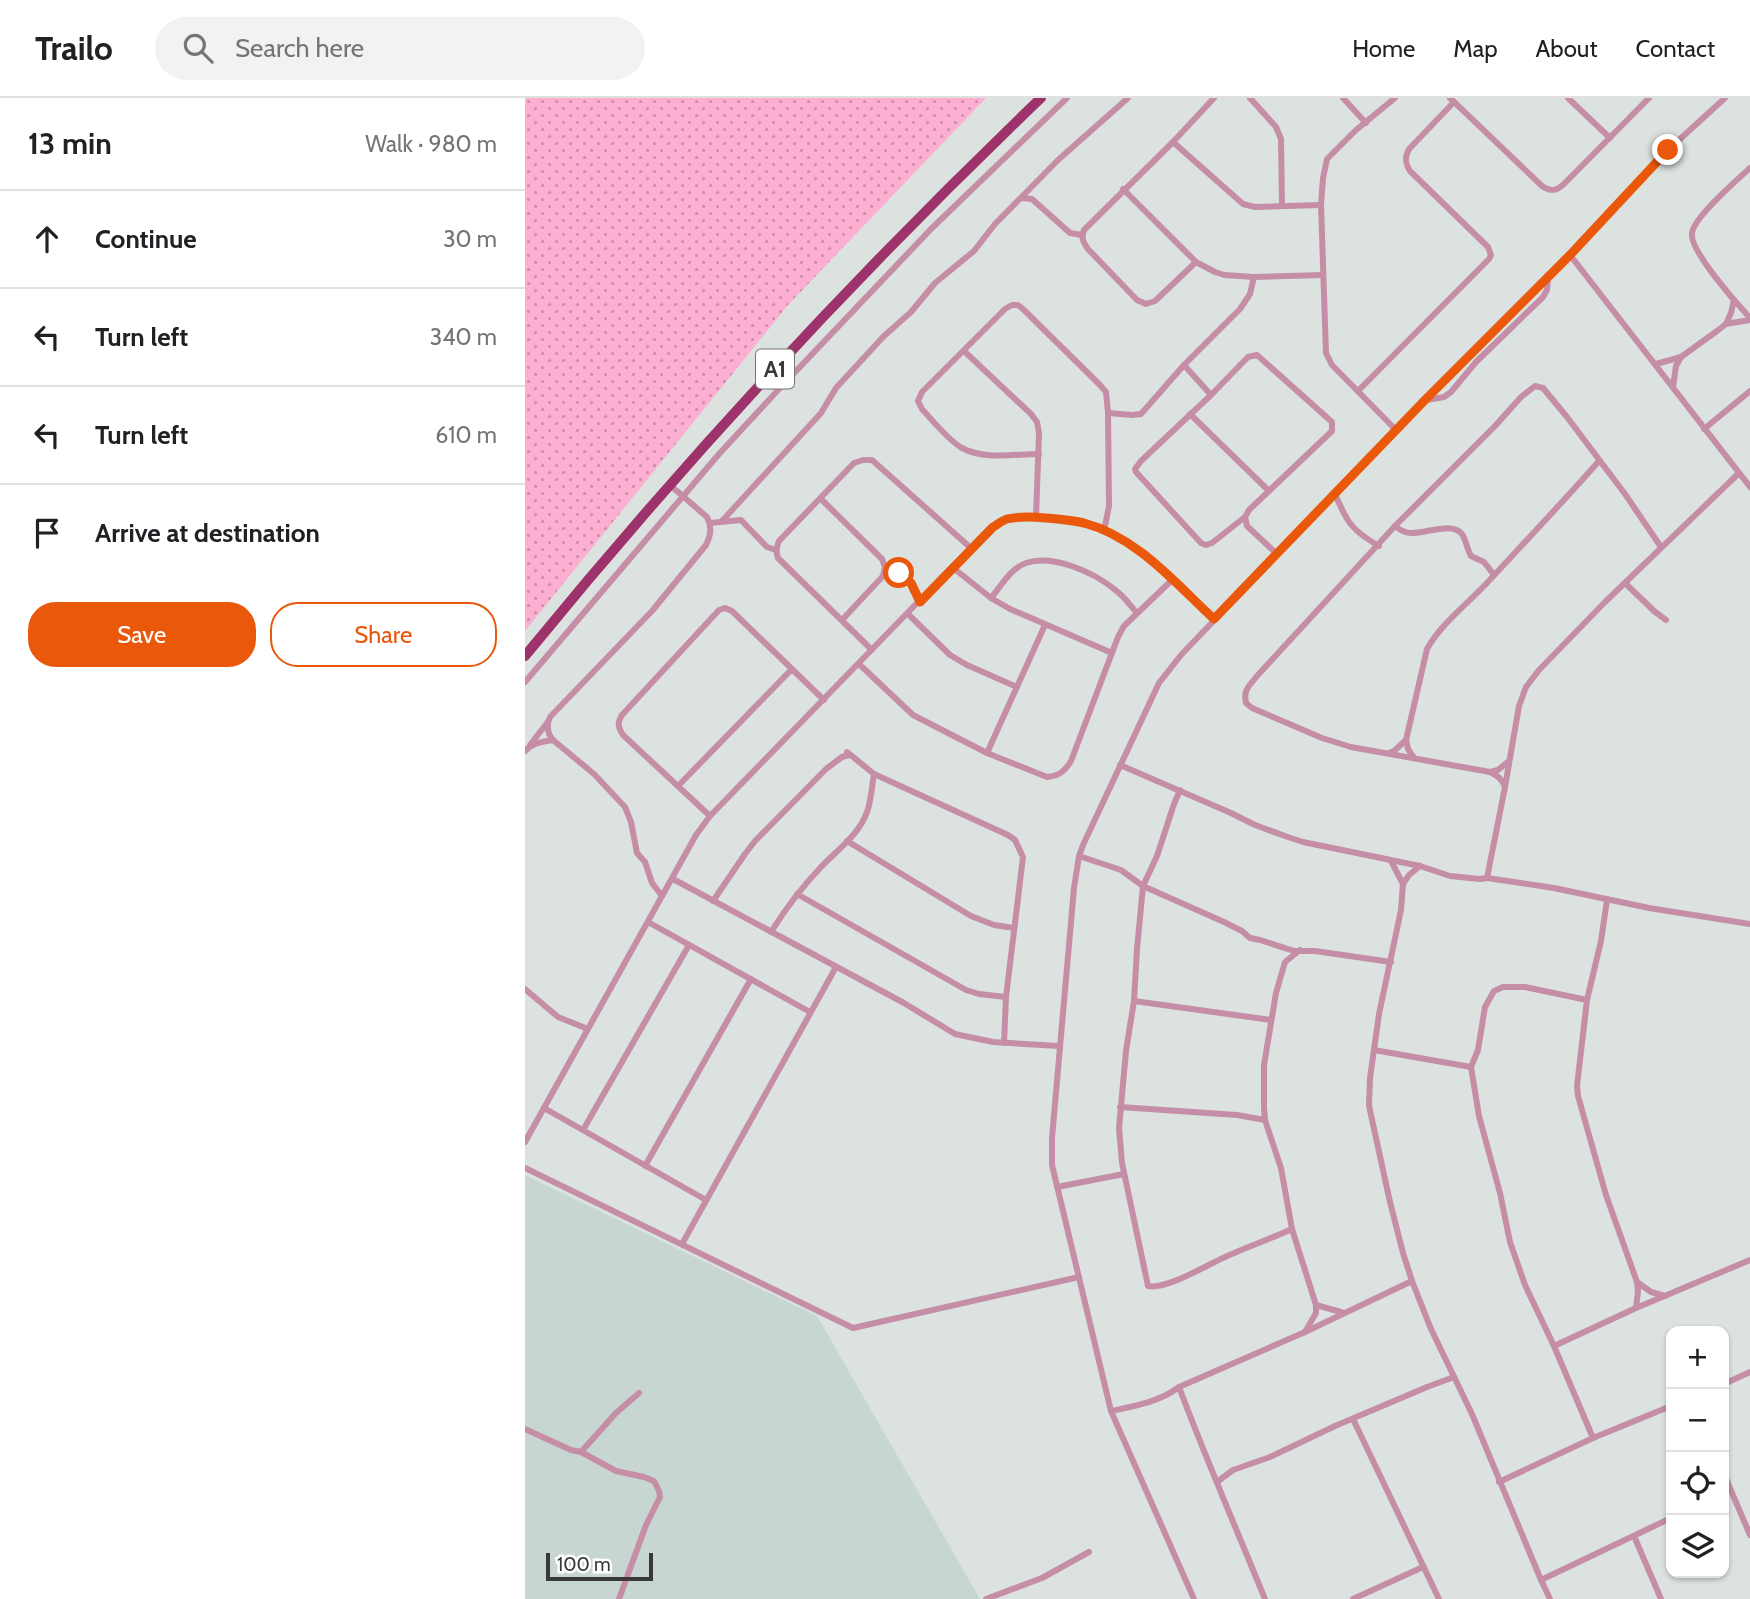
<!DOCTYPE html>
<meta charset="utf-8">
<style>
:root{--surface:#fff;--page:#f2f2f2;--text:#202124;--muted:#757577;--line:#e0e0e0;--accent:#ea580c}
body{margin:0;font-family:Cabin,sans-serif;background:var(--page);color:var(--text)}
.controls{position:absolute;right:21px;bottom:21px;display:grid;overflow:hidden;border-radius:14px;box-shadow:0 2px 5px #0004}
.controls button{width:63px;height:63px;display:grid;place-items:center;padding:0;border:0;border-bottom:2px solid var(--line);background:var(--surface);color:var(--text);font:35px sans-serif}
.scale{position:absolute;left:21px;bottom:18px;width:107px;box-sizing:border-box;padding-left:7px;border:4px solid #373a39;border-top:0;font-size:19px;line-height:24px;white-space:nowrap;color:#373a39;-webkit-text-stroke:5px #fff;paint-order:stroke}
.stop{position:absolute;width:21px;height:21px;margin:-16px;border:5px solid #ea580c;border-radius:50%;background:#fff}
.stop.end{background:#ea580c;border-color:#fff;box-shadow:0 2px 7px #0008}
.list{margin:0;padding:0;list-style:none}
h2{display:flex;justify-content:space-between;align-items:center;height:91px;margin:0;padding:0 28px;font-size:30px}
h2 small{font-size:23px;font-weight:400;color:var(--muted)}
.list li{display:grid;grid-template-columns:46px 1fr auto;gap:21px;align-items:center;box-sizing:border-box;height:98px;padding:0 28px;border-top:2px solid var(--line)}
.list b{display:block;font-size:26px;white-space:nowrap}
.list em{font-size:23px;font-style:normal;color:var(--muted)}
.actions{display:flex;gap:14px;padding:21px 28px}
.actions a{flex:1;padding:16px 0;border:2px solid var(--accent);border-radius:28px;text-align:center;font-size:24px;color:var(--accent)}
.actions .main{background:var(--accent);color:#fff}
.icon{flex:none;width:38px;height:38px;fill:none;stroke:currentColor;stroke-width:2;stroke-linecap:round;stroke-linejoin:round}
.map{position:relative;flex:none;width:1225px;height:1501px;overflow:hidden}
header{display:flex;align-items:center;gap:42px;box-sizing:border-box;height:98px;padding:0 35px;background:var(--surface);border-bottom:2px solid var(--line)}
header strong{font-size:33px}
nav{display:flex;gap:38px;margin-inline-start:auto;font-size:24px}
.search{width:490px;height:63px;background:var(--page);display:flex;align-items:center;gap:18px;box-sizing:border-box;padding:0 24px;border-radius:38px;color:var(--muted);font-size:26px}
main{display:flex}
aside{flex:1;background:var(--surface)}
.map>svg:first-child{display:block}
</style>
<header>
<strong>Trailo</strong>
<div class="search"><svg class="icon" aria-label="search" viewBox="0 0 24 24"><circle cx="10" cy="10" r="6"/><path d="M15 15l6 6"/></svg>Search here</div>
<nav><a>Home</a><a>Map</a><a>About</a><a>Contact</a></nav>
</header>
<main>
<aside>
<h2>13 min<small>Walk · 980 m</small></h2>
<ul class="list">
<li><svg class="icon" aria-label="ahead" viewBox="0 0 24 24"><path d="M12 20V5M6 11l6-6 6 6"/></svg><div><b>Continue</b></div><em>30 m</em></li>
<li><svg class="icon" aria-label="left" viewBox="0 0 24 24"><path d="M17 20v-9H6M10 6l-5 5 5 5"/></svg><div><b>Turn left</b></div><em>340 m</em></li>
<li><svg class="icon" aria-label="left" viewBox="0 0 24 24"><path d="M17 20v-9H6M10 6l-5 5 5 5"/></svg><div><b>Turn left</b></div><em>610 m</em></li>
<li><svg class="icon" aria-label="arrive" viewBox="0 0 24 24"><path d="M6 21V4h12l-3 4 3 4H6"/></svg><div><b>Arrive at destination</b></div></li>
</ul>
<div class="actions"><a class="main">Save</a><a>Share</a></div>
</aside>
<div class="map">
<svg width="1225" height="1501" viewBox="0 0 1225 1501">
<defs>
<pattern id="grass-dots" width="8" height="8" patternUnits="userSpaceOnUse" patternTransform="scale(1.75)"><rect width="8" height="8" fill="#fcafd0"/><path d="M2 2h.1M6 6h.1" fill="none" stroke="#cd8faa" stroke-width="1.8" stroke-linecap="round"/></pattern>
</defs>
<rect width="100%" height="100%" fill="#dbe2df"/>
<!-- built -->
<polygon fill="#c8d6d1" points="0,1077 292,1218 455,1501 0,1501"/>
<!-- grass -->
<polygon fill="url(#grass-dots)" points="0,0 461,0 263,207 0,533"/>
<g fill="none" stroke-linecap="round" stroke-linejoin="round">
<!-- minor -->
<g stroke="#c58ea6" stroke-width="6">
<polyline points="725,0 751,29 756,41 757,108"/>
<polyline points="818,0 841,25"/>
<polyline points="870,0 831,32 802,61 798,80 796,107 801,255 807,267 871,332"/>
<path d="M 925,0 L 1017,88 C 1026,94 1031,93 1039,86 L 1124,0"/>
<polyline points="1043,0 1085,40"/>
<polyline points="648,44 718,106 730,109 796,107"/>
<path d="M 1225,70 C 1212,82 1169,119 1167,135 C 1164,152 1212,206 1225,220"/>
<polyline points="598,91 671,164 690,174 699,177 729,179 798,177"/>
<polyline points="496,100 507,101 545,135 557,137"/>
<polyline points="1045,157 1225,389"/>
<path d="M 671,164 L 630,203 L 621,206 L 612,202 L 563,151 C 558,144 556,140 559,132 L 648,44 L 689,0"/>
<polyline points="1201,226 1225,222"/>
<polyline points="439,253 506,316 512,324 514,335 511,419"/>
<polyline points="1131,266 1156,259 1192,233 1201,226 1206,215 1209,202"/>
<polyline points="659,267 686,297"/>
<polyline points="1148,289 1151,268 1156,259"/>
<path d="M 833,293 L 964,161 L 966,157 L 963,149 L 885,73 C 880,65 879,58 885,50 L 929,4"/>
<polyline points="902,302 919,299 926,294 951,264 1018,199 1022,192 1023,180"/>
<polyline points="583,315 607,317 616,316 659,267 715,211 725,196 729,179"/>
<polyline points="665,316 744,393"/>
<polyline points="1179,331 1225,293"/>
<path d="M 514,356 C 490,356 459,362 437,350 C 423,342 408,323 397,311 L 393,303 L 397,294 L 480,211 L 487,207 L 493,207 L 499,212 L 574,286 L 581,294 L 583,315 L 584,408 L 579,433"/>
<path d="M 810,396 C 822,424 826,432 854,448"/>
<polyline points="296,401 357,461 360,469 358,478 317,522"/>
<polyline points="720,419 687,445 681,447 676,445 611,374 610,371 616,363 686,297 723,259 732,257 807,324 807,333 724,412 720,419 722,428 752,456"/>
<polyline points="197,423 296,315 311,290 359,238 386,214 410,185 449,153 470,126 533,62 603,0"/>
<polyline points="185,425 216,422 242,449 251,452"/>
<path d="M 870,428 C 875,432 880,435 886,435 C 900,436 927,423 937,436 C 941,442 942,451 946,458 L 959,464 L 969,477"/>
<path d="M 360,469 C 378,477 388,485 395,504"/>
<polyline points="427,469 466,500 485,511 587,555"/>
<polyline points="1100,485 1129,513 1141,522"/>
<path d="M 466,500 C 476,488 486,470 501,465 C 528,456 568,474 589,491 C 598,497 605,507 612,515"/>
<polyline points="383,516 425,557 442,567 492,589"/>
<path d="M 347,552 L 253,460 C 251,454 251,449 254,443 L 329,365 L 338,362 L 347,362 L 447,451"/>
<path d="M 334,566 L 388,617 L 462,655 L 522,679 C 534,678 540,673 546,663 L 593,539 L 599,528 L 647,482"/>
<polyline points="0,584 194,356 254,291 406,131 542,0"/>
<polyline points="5,647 22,625"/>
<path d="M 0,653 C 7,645 17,644 28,642"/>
<polyline points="462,655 520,527"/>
<polyline points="864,655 869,653 881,642"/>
<path d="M 889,660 L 883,651 L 881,642 L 902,551 C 916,526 940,508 960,487 C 998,446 1037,405 1074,363"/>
<polyline points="595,667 706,715 730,727 760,738 778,744 895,768 925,778 955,781 962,780 1029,790 1124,810 1225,826"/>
<polyline points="965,674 973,672 984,663"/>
<polyline points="153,688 266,572"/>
<path d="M 980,689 C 977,681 973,678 965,674 L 826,649 L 797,640 L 727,610 L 721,605 C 718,592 724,588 732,578 L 870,428 L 970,328 L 996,299 L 1010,288 L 1018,290 L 1042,319 L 1100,396 L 1136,449"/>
<path d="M 655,692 L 649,706 L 632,758 L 618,788 L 612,851 L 609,903 L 601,953 L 594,1030 L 597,1065 L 623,1188 C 641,1192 682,1167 700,1159 C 722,1149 745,1141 767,1131"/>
<path d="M 185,718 L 98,637 C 93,629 92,625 97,617 L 194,512 L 200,510 L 207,513 L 299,602"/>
<polyline points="322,743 446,818 469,827 489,830"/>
<polyline points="554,758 596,772 618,788 699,824 717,833 725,840 735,842 769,853 790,853 866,864"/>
<polyline points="866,763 878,786 876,812 854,916 845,980 844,1007 846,1017 865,1104 878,1155 887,1183 906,1231 947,1316 1016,1482 1025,1501"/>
<polyline points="962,780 980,689 994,608 1001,589 1014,572 1080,504 1214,375"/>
<polyline points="148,781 379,905 430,936 468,944 534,948"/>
<polyline points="878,786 884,777 895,768"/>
<polyline points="272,796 441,892 454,896 481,899"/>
<path d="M 137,798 L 127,785 L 120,764 L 112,755 L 106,724 L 100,709 L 69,676 L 28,642 C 22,635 21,628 25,619 L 127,513 L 181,447 C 186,437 187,429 182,419 L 145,387"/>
<polyline points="1082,802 1076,843 1062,902 1052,988 1053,998 1081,1097 1112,1184 1113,1193 1111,1210"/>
<polyline points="188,803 220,756 230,743 301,671 317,659 324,657 322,654 349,676 483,737 490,742 498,759 481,899 479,945"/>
<polyline points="123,824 285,914"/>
<path d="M 246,834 C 261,810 277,789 296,769 C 312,752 334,737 342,714 C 346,703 347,688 349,676"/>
<polyline points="775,852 760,864 751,895 739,967 739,1010 740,1022 756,1070 767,1131 791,1207 791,1215 780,1234"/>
<polyline points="0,891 33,919 63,931"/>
<polyline points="1062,902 1000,889 978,889 969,893 960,909 953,952 946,969 954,1018 975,1095 985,1144 1000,1187 1029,1248 1068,1340"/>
<polyline points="609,903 746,922"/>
<polyline points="849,952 946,969"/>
<polyline points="595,1009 712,1017 740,1022"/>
<polyline points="19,1010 181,1102"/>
<polyline points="58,1032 164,847"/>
<path d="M 0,1044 L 171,737 L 185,718 L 427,469 C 440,458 466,427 480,422 C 490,418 511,419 523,420 C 535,421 548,422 560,425 C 613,440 650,485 689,521"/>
<polyline points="120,1068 226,881"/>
<polyline points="0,1070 328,1230 554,1179"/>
<polyline points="532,1089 599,1076"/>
<polyline points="157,1146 311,869"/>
<polyline points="1112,1184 1126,1194 1140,1198"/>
<polyline points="791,1207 816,1214"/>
<polyline points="1029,1248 1111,1210 1225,1162"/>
<polyline points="1199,1286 1225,1274"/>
<path d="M 654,1289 C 681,1361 711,1430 740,1501"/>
<path d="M 586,1313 C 610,1308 634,1304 654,1289 L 780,1234 L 887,1183"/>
<polyline points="828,1321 914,1501"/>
<polyline points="0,1331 46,1352 56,1354 91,1373 119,1379 129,1383 134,1393 135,1399 121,1427 94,1501"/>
<polyline points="56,1354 91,1315 114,1295"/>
<polyline points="1199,1376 1225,1437"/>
<polyline points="692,1384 708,1372 745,1359 810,1328 902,1289 929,1279"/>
<polyline points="974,1384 1068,1340 1146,1308"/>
<polyline points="1109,1438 1136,1501"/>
<polyline points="1016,1482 1146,1420"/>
<polyline points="461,1501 517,1480 564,1454"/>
<polyline points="669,1501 586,1313 527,1067 527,1040 549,790 554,758 558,747 634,585 656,557 900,302 1045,157 1143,52 1200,0"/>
<polyline points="828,1501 898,1469"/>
</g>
<!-- trunk -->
<path stroke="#9e336c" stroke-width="10" d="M 0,558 C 160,362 333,175 516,0"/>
</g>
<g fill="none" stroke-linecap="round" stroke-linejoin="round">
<!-- route -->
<path stroke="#ea580c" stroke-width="9" d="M 374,475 L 386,485 L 395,504 L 468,429 C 473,426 478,422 482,421 C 494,418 509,419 521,420 C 534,421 546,422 559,425 C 612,439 650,485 689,521 L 900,302 L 1045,157 L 1143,52"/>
</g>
<g text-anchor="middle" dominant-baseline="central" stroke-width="6" stroke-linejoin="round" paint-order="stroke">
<!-- shield labels -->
<rect fill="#fff" stroke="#737574" stroke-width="2" x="231" y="251.5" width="38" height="39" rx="5"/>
<g font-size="23" font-weight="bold" fill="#373a39">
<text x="250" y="271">A1</text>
</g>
</g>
</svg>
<div class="controls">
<button>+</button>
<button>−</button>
<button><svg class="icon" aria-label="locate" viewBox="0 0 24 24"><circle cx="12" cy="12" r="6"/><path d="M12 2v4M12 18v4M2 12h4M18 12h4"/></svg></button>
<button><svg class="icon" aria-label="layers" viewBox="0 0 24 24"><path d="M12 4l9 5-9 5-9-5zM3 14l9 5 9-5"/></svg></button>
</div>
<div class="scale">100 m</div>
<div class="stop" style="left:374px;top:475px"></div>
<div class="stop end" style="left:1143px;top:52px"></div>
</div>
</main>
